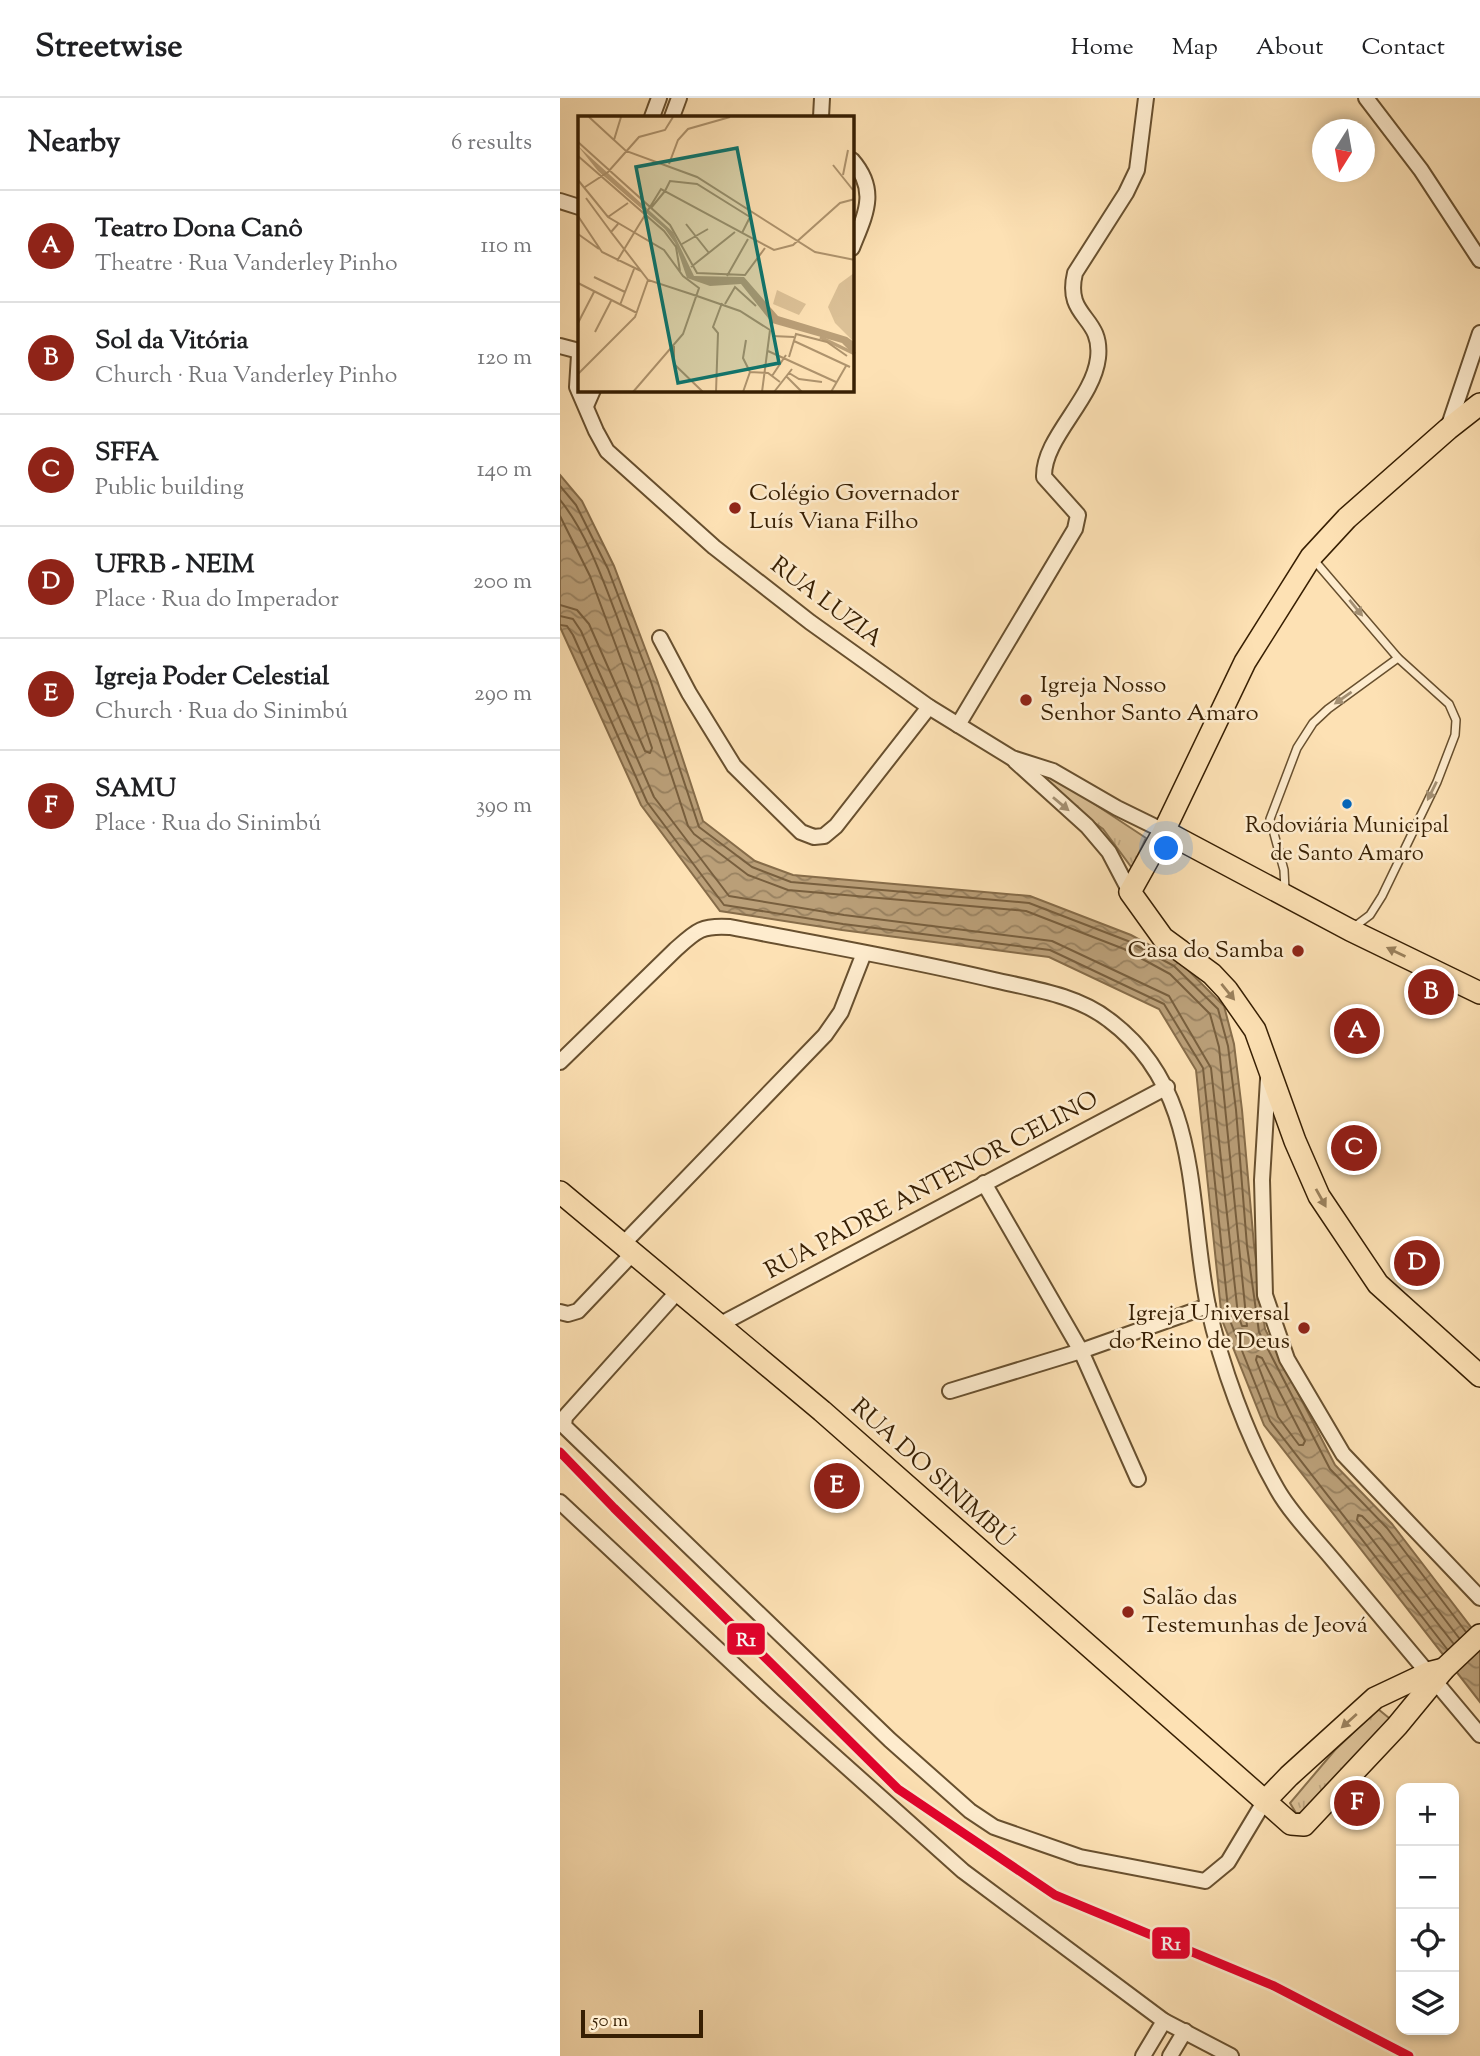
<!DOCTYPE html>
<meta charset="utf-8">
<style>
:root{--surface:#fff;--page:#f6f6f6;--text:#202124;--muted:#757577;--line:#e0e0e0;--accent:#8f2418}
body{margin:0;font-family:"Sorts Mill Goudy",serif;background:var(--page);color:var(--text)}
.controls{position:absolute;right:21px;bottom:21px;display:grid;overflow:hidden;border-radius:14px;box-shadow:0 4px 10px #0003}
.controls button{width:63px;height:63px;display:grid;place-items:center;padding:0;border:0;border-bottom:2px solid var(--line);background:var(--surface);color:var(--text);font:35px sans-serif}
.compass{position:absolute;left:752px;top:21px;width:63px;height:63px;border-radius:50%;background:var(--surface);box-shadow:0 4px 10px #0003;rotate:191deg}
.scale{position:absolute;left:21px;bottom:18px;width:122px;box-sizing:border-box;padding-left:7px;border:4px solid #371f03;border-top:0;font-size:19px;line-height:24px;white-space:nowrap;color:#371f03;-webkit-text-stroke:5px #feecce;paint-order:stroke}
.you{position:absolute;left:607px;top:751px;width:24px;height:24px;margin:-18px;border:5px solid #fff;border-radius:50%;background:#1a73e8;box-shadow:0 0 0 10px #1a73e833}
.badge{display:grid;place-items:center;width:46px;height:46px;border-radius:50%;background:var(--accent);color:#fff;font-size:23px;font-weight:700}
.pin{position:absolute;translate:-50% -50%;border:4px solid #fff;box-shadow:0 2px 7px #0006}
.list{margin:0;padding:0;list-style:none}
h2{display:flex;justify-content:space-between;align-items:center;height:91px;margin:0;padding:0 28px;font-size:30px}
h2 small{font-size:23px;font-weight:400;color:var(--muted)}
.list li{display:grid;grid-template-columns:46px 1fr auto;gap:21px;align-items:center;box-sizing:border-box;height:112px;padding:0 28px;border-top:2px solid var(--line)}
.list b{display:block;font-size:26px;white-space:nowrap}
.list p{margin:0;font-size:23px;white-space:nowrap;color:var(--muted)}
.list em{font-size:23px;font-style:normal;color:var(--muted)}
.icon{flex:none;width:38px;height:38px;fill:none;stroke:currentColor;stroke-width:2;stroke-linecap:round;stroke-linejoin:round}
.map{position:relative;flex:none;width:920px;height:1958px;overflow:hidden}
header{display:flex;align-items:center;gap:42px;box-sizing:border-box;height:98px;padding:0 35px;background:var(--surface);border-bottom:2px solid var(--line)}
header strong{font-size:33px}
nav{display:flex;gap:38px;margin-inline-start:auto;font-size:24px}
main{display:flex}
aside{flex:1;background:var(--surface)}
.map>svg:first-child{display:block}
</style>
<header>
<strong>Streetwise</strong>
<nav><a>Home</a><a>Map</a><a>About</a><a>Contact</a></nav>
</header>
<main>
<aside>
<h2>Nearby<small>6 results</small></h2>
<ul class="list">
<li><span class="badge">A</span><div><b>Teatro Dona Canô</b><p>Theatre · Rua Vanderley Pinho</p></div><em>110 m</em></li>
<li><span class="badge">B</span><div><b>Sol da Vitória</b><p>Church · Rua Vanderley Pinho</p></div><em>120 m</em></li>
<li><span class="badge">C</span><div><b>SFFA</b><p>Public building</p></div><em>140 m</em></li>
<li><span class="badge">D</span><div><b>UFRB - NEIM</b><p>Place · Rua do Imperador</p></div><em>200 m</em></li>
<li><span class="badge">E</span><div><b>Igreja Poder Celestial</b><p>Church · Rua do Sinimbú</p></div><em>290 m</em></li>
<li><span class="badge">F</span><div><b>SAMU</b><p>Place · Rua do Sinimbú</p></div><em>390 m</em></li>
</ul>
</aside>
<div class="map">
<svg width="920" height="1958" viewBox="0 0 920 1958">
<defs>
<pattern id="grass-tufts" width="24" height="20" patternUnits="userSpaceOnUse" patternTransform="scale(1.75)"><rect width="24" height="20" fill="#dbc096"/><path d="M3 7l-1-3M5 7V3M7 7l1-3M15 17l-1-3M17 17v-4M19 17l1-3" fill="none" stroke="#bda580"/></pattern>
<pattern id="water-waves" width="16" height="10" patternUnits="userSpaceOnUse" patternTransform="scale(1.75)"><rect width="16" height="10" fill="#ba9f78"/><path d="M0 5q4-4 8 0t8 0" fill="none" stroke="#988160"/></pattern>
</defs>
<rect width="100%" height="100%" fill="#fde1b4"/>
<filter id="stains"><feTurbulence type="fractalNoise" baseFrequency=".00286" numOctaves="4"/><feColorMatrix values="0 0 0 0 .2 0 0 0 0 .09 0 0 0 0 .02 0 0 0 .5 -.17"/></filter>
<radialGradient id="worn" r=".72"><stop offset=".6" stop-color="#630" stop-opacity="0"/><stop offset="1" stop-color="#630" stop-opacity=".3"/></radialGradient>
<!-- grass -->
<g fill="url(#grass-tufts)" stroke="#89704c" stroke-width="2">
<polygon points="483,672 586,740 572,770 543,731 485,689 470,675"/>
<polygon points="818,1611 834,1624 742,1715 736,1715 730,1705 775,1652"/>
</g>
<!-- water -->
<polygon fill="url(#water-waves)" stroke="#866c49" stroke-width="2" points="0,377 22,403 54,468 97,582 143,723 195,763 233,777 470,798 571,837 619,863 664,908 674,946 682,1012 694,1147 705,1231 775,1367 832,1426 920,1541 920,1604 704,1327 662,1222 636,972 599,911 489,859 282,832 160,813 81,707 0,529"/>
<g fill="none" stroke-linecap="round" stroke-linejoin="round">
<!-- shore -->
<g stroke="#785f3e" stroke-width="2">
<polyline points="0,388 16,407 48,471 91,584 139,729 192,769 231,784 469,805 568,843 614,868 658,911 668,948 676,1012 687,1148 699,1234 770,1371 827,1430 906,1534"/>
<path d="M 0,402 C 25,432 42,479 56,516 C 82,586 105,657 128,728 L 134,736 L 188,777 L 228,792 L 466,813 L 564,851 L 610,876 L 650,916 L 659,949 L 687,1228 L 682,1228 L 678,1217 L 651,970 L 609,898 L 492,843 L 284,817 L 169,798 L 94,699 L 21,533 L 13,521 L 0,518"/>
<polyline points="0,418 30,478 72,591 92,650 90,655 85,653 29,526 17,512 0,507"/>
<polyline points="0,527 7,528 13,537 87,704 164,807 283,826 490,852 604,906 643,970 669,1220 710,1323 887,1551"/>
<polygon points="697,1258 702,1260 745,1343 743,1347 739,1347 718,1319 696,1262"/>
<polyline points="893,1545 797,1422 798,1417 802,1418 820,1436 899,1540"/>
</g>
<!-- service casing -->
<g stroke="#68502f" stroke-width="10">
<g id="service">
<polyline points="754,462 838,560 889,606 896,622 895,637 877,684 822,798 810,817 794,829"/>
<polyline points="725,792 724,772 710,721 737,650 753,625 768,611 838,560"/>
</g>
</g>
<!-- minor casing -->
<g stroke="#68502f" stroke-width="18">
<g id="minor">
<polyline points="806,0 861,72 920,162"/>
<polyline points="92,19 99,0"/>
<polyline points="112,19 119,0"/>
<polyline points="261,19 262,0"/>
<path d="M 292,62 C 319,93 305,117 292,150"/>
<polyline points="0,103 19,109"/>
<polyline points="0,248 19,253"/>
<polyline points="19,257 17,289 36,333 47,353 154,449 250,524 369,609 452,660 493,673 557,710 604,733"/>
<polyline points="26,308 33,292"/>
<polyline points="888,330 920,235"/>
<polyline points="100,540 129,595 174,668 241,734 254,739 264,738 276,728 369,609"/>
<path d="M 398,627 L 515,431 L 518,417 L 484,379 C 483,340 533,302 538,260 C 543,217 504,221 515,175 L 566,95 L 577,72 L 586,0"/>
<polyline points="455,663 527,728 549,754 570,794"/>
<path d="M 0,964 L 115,852 C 136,833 141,827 170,829 C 258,846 347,861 434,882 C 473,891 517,897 549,922 C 643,992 627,1106 648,1208 C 661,1267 687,1339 717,1391 C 731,1416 756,1441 774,1463 C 822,1521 871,1579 920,1637"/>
<polyline points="708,981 702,1082 705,1197 727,1261 783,1356 920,1500"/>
<polyline points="424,1085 521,1253 578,1381"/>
<polyline points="64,1145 265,937 281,914 304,855"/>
<polyline points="119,1192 5,1319 4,1328 330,1642 410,1713 434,1729 520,1759 645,1783 668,1764 704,1704"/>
<polyline points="0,1214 8,1216 18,1213 74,1154"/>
<polyline points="159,1227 607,989"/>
<polyline points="390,1293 521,1253 648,1208"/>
<polyline points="0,1404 213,1603 403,1773 604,1923 671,1958"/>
<polyline points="583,1958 604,1923"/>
<polyline points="610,1958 625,1933"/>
</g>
</g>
<!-- primary casing -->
<g stroke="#371f03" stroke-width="24">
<g id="primary">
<polyline points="920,306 888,331 787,420 751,459 685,564 604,733 570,794 603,840 652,876 667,892 695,932 735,1043 759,1098 818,1186 920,1278"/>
<polyline points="604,733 790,832 920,895"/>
<polyline points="0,1094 262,1313 731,1726 744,1727 837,1628 884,1571 920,1537"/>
<polyline points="704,1704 729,1678 815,1600 868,1575 884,1571"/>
</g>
</g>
<!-- service -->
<use href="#service" stroke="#feecce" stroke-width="7"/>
<!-- minor -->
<use href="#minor" stroke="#feecce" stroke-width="14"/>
<!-- primary -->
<use href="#primary" stroke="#fde1b4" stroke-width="21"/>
<!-- rail-1 casing -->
<g stroke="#feecce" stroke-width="14">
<polyline id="rail-1" points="0,1354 54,1410 338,1691 495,1797 714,1888 849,1958"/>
</g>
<!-- rail-1 -->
<use href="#rail-1" stroke="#e4002b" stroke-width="9"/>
</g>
<!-- one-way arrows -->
<defs><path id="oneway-solid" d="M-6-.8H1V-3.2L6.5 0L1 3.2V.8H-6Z" transform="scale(1.75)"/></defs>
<g fill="#a49073">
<use href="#oneway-solid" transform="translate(796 510) rotate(51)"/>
<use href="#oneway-solid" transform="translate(783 600) rotate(145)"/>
<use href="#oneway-solid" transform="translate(872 693) rotate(116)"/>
<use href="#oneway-solid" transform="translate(501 706) rotate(40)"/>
</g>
<g fill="#9a805c">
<use href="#oneway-solid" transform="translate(836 854) rotate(-154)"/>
<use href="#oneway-solid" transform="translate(668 894) rotate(51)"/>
<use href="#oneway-solid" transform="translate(761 1100) rotate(61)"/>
<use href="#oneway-solid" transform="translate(789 1623) rotate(138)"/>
</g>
<!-- markers -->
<g fill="#8f2418" stroke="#feecce" stroke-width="2.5">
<circle cx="175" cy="410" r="7"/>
<circle cx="466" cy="602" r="7"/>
<circle cx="738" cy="853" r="7"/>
<circle cx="744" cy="1230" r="7"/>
<circle cx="568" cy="1514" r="7"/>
</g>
<circle fill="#0065bd" stroke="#feecce" stroke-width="2.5" cx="787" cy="706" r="6"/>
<g text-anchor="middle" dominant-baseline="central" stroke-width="5" stroke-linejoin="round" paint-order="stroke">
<!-- bus labels -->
<g font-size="22" fill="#371f03" stroke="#feecce">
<text x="787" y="729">Rodoviária Municipal<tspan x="787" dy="28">de Santo Amaro</tspan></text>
</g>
<!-- poi labels -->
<g font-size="24" fill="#371f03" stroke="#feecce" text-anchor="start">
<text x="189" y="396">Colégio Governador<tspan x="189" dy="28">Luís Viana Filho</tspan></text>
<text x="480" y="588">Igreja Nosso<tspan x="480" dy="28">Senhor Santo Amaro</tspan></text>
<text x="724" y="853" text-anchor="end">Casa do Samba</text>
<text x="730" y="1216" text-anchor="end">Igreja Universal<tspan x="730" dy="28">do Reino de Deus</tspan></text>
<text x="582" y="1500">Salão das<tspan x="582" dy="28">Testemunhas de Jeová</tspan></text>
</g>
<!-- street labels -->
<g font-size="24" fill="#371f03" stroke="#feecce">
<text transform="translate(266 505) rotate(37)">RUA LUZIA</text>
<text transform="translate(372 1088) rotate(-28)">RUA PADRE ANTENOR CELINO</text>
<text transform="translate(372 1376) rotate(42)">RUA DO SINIMBÚ</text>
</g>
</g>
<!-- overview -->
<g transform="translate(18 18)">
<rect width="276" height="276" fill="#fde1b4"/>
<path d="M 276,157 L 276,226 L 257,207 L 250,191 L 261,168 Z" fill="#dbc096"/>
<path d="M 199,174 L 228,188 L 221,199 L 195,188 Z" fill="#dbc096"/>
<path d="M 0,30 L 95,116 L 116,160 L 166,161 L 200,200 L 269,221 L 276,226 L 276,239 L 264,227 L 194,207 L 163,168 L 132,170 L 109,162 L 97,127 L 87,113 L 20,55 Z" fill="#ba9f78"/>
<path fill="none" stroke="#ba9f78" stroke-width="3.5" d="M 242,221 L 277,238"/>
<path fill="none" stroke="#ae936d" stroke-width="2" d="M 11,1 L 36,24M 43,1 L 36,24 L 48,35 L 119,61 L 237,136 L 277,144M 0,26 L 92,109 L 119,157 L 167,159 L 187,132M 0,40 L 86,115 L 98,131 L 102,155M 91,48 L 100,24 L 110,13 L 152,1M 255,49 L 275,74M 265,59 L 270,34M 0,64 L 30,101 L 86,134 L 105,160 L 121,172 L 105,218 L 55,276M 7,71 L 30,56 L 61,21 L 87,14 L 95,1M 87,75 L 92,65 L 119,68 L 172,101 L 164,117M 8,82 L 33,116M 73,92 L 87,75M 0,100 L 24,136 L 63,155M 30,101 L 50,87M 40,108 L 33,116 L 70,164 L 119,180M 108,108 L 131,137M 56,117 L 83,73 L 196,134 L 215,129 L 262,87 L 277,83M 0,118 L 21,133M 104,128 L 130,113M 39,145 L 56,117M 113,151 L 157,116M 149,160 L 170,123M 16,161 L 47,176M 0,167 L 59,197M 119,180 L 162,195 L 192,214M 147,188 L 157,171 L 178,190M 42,189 L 56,153M 0,207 L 16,176M 17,216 L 33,185M 194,220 L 216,221M 168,224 L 165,242 L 172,256M 216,225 L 272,251M 96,230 L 96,248 L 125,276M 190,235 L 258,266M 211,241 L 218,218 L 249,226 L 269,240M 211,257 L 221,263 L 244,266M 0,258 L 57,201 L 70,164M 194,260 L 208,239M 208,260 L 224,276M 138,276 L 140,217 L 135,211 L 144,187M 165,276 L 172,256 L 190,257 L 202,266M 184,276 L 192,214M 196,276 L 214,253M 253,276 L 268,250"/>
<path fill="#0f766e" fill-opacity="0.15" stroke="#0f766e" stroke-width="3.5" d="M 159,32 L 201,247 L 100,267 L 58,51 Z"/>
<rect width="276" height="276" fill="none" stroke="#371f03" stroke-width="3.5"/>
</g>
<g stroke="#feecce" stroke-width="2.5">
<rect x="166" y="1524" width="40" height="34" rx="7" fill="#e4002b"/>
<rect x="591" y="1828" width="40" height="34" rx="7" fill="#e4002b"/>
</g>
<g font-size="19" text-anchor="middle" font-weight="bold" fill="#fff">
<text x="186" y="1548">R1</text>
<text x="611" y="1852">R1</text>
</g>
<rect width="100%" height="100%" filter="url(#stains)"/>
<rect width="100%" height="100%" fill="url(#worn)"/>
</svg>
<div class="controls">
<button>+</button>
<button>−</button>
<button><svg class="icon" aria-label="locate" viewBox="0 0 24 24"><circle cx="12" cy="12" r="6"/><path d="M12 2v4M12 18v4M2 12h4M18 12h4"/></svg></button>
<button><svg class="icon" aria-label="layers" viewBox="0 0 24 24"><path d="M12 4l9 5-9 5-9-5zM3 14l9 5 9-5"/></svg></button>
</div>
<svg class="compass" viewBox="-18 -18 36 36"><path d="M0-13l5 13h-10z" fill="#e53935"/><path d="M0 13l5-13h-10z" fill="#757577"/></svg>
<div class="scale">50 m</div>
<div class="you"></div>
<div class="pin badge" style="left:797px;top:933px">A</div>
<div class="pin badge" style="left:871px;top:894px">B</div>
<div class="pin badge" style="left:794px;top:1050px">C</div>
<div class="pin badge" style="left:857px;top:1165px">D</div>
<div class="pin badge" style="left:277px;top:1388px">E</div>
<div class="pin badge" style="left:797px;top:1705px">F</div>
</div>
</main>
